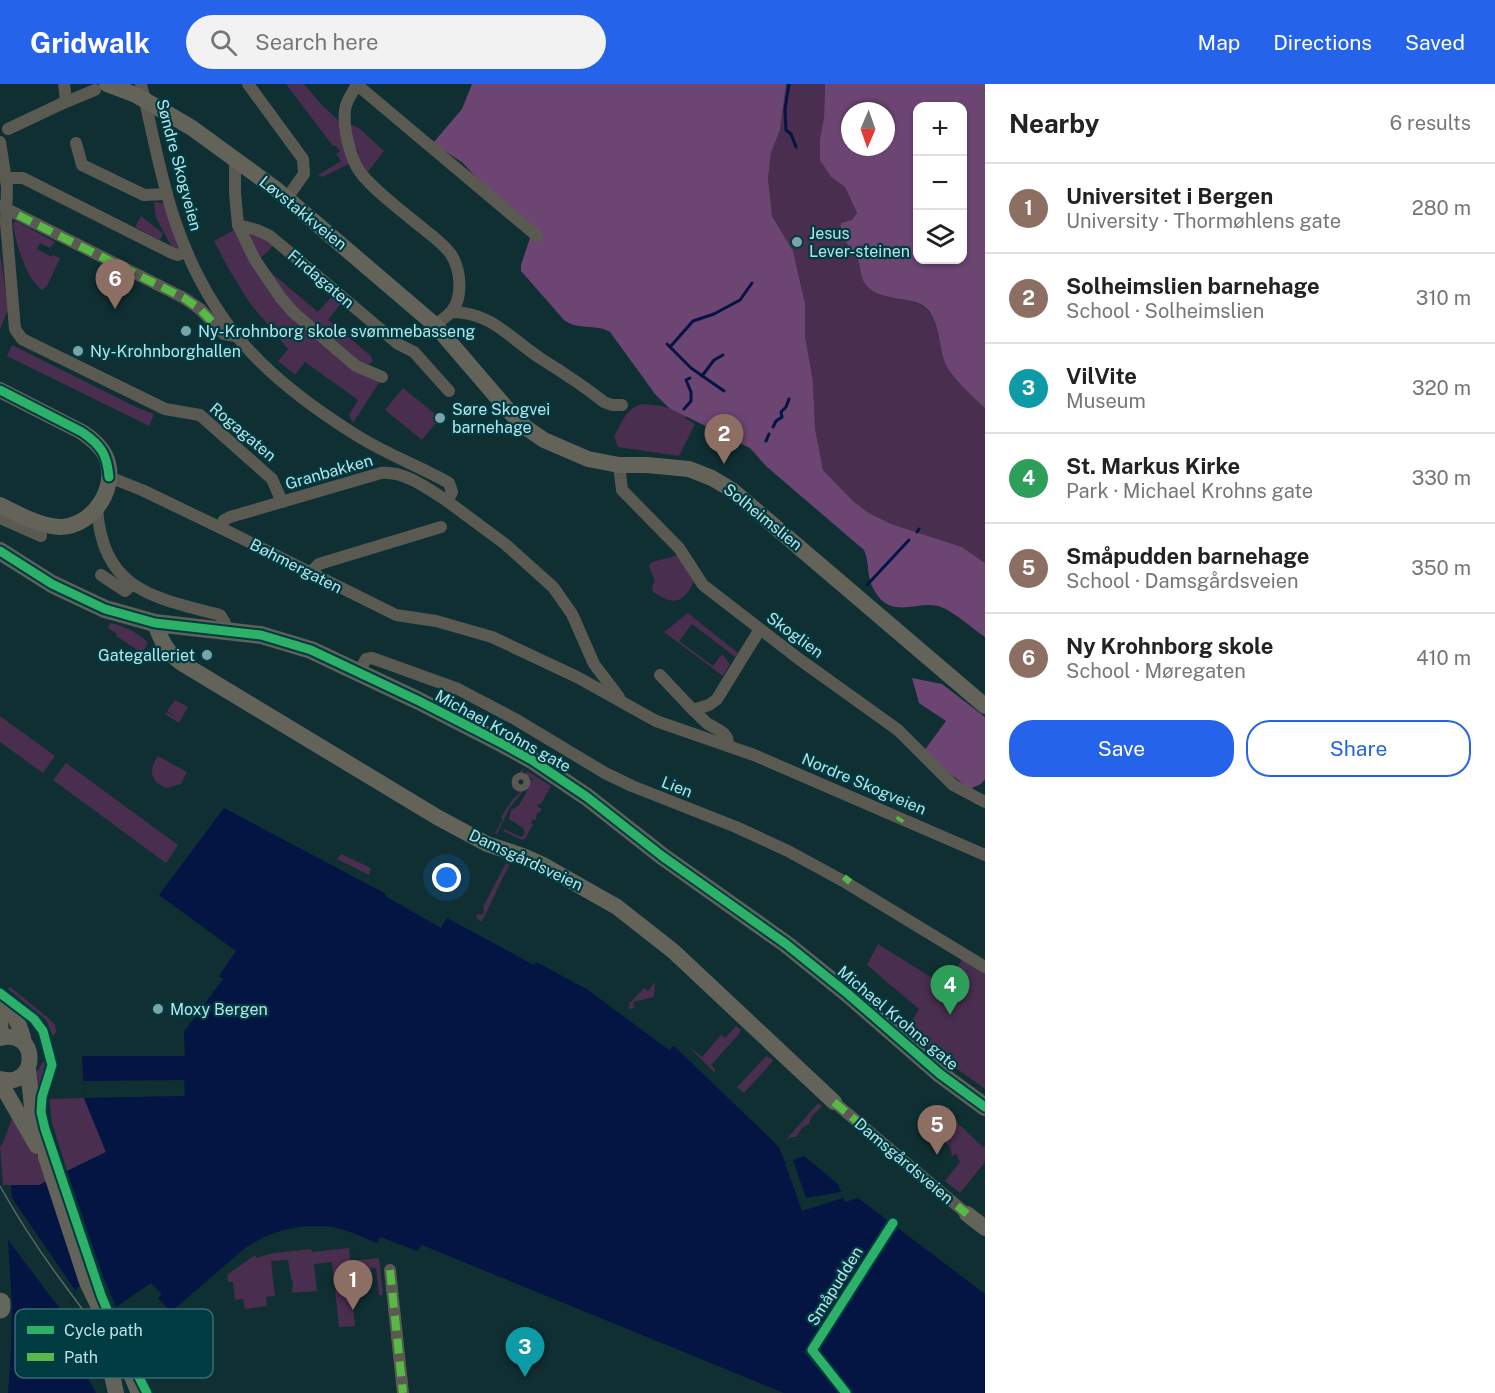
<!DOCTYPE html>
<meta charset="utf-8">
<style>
:root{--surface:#fff;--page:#f2f2f2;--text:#222;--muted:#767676;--line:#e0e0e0;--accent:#2563eb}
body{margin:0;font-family:"Public Sans",sans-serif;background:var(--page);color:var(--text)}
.controls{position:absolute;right:18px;top:18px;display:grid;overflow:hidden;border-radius:12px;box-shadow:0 2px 4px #0004}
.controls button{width:54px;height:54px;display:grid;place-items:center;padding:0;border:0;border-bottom:2px solid var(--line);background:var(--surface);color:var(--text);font:30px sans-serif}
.compass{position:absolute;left:841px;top:18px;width:54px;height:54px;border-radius:50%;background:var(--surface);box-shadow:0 2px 4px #0004;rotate:182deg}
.you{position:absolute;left:447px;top:794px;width:21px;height:21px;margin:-15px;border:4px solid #fff;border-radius:50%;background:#1a73e8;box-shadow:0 0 0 9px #1a73e833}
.badge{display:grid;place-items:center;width:39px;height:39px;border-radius:50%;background:var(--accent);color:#fff;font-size:20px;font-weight:700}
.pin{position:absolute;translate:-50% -50px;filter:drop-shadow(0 2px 3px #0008)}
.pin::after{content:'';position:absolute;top:32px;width:21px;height:18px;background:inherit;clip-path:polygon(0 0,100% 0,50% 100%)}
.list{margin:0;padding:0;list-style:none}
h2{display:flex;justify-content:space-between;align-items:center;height:78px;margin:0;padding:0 24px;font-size:26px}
h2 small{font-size:20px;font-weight:400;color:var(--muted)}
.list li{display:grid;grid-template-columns:39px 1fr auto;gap:18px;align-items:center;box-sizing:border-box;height:90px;padding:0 24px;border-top:2px solid var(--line)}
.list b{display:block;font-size:22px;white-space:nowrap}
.list p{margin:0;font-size:20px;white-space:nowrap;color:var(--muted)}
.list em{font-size:20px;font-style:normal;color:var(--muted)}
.actions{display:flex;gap:12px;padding:18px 24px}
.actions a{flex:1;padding:14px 0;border:2px solid var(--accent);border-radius:24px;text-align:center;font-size:21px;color:var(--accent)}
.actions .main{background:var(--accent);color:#fff}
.icon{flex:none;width:33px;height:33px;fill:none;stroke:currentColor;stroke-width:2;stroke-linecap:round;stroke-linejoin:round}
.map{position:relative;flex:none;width:985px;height:1309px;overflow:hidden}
header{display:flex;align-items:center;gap:36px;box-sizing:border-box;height:84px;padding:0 30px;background:var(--accent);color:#fff}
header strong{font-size:28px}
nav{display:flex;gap:33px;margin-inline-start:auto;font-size:21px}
.search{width:420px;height:54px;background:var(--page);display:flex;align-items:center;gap:15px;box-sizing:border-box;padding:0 21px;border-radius:33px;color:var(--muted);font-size:22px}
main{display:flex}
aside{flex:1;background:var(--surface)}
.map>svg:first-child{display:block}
</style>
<header>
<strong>Gridwalk</strong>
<div class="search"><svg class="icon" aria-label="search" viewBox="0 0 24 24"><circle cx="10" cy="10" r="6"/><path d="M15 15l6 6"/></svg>Search here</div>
<nav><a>Map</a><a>Directions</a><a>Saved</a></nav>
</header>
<main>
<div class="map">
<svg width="985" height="1309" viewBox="0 0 985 1309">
<rect width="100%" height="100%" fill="#0f2f32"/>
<!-- green -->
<g fill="#492e4f">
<polygon points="286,0 304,0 321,20 340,38 350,79 323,93 318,91 341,77 336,70 340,67 336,62 333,62"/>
<path d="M 786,0 L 825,0 L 824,34 L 820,55 L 831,93 L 845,103 L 857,129 L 852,136 L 848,163 C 852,167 856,173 859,178 C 864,191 863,202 876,209 C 891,217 917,213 928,227 C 942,243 939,264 947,283 C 953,296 974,314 985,324 L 985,479 L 962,463 L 891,440 L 869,429 L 853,417 L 823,386 L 815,345 L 813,297 L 805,252 L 805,219 L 793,167 L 772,132 L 768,94 L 771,69 L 780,46 Z"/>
<polygon points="349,40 359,44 384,67 367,89 357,73 359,68 354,63"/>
<polygon points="154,118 162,119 166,122 179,167 175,169 156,134"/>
<polygon points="141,132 160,147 163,150 160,156 135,143"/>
<path d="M 16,137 L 55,158 L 50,164 L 40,159 L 37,165 L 52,173 L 53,171 L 60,174 L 47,202 L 42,206 C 26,195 15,158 13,139 Z"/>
<polygon points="236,145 268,201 380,297 353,339 349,331 358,316 305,278 295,291 278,277 288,265 249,218 227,182 214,157"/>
<polygon points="247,148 261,152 274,161 258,177"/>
<polygon points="0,168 8,225 0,246"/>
<polygon points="261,180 318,228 334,210 342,218 328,236 371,272 373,277 365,283 304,235"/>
<polygon points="12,261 136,323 154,330 149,342 7,272"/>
<polygon points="403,304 440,334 422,356 385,326"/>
<path d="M 644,320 C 660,321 672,324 687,331 L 685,334 L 695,340 L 679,372 L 618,363 L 614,353 C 621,339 627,322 644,320 Z"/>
<path d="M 679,471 L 695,497 C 691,501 691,505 687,509 C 676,523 665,515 653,508 L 652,502 L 655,497 L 649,482 L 652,478 Z"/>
<polygon points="688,529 738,569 735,573 692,540 679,557 713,582 722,570 730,580 723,592 664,548"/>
<path d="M 110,539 C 124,542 138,548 148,559 L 142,569 L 116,552 L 117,550 L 108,544 Z"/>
<polygon points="175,616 188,623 179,639 165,630 166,628 176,633 167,627"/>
<polygon points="0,632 55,672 43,689 0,658"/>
<path d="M 158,672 L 187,688 L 181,700 L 167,704 C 150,699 148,685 158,672 Z"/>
<polygon points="66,679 178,761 166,779 53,696"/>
<polygon points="522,685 524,686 521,692 526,695 525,697 520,694 516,699 522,702 520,705 523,707 509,725 497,750 495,749 503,735 501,733 513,715 520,709 512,704"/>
<polygon points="527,687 551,702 541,720 538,720 538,723 542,725 539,729 537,728 536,736 533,735 531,739 533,740 525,755 522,756 503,747 504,745 521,753 525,750 523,744 509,735 511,726 519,721 527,707 529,696 534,696 525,690"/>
<polygon points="341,770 371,784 369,791 337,775"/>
<path d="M 506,779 L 509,781 L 509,783 C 498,800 492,820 481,838 L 476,833 L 477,830 L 481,831 L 484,829 L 483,823 Z"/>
<polygon points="878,860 945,902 963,874 985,888 985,1005 920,958 912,937 919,925 867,881"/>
<polygon points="655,898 654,913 633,918 634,924 628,925 630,921 629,920 644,904 648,907"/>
<polygon points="10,903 47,933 55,941 56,948 53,953 46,936 8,905"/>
<polygon points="736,942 741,946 739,950 711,981 716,986 714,988 688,962 702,973 721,951 725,954"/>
<path d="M 47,971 C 52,987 40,1001 38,1017 L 35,991 Z"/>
<polygon points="766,972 772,975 773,977 744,1009 737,1003"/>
<polygon points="84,1014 106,1068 67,1087 52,1039 49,1015"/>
<polygon points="818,1019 822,1022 811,1033 809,1040 802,1044 796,1053 791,1053 785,1057"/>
<polygon points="951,1033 983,1063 985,1062 985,1078 960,1109 945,1097 960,1078 956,1070 952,1072 950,1062 939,1056 937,1057 932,1053"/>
<polygon points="12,1034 33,1061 47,1097 39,1101 3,1101 0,1063 3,1059"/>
<polygon points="349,1164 350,1177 379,1174 383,1211 379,1211 376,1184 358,1186 359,1202 351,1203 355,1242 339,1243 335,1206 337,1206 336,1200 334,1200 332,1178 314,1180 317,1207 292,1209 293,1196 291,1195 288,1176 271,1177 275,1212 266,1213 267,1222 245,1225 243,1215 235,1216 233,1198 228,1198 227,1191 255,1171 256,1174 273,1169 311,1165 312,1168"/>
</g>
<!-- forest -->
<g fill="#6c4573" fill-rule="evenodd">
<path d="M 472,0 L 786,0 L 780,46 L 771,69 L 768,94 L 772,132 L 793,167 L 805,219 L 805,252 L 813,297 L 815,345 L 823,386 L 853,417 L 869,429 L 891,440 L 962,463 L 985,479 L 985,553 C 972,544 952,526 938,522 C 917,517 890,536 874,506 C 866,493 870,479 864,466 L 767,383 L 750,364 L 669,324 L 655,310 L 610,248 C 595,239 578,247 564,236 L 521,187 L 521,181 L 530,154 L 463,79 L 433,59 L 462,25 Z"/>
<path d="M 825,0 L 985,0 L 985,324 C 974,314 954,296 947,283 C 938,264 942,246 929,227 C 916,209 877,221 864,198 C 860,191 861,182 858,176 C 851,164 839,153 841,139 L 852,136 L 857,129 L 845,103 L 831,93 L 820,76 L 820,55 L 824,34 ZM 918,22 L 962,22 L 962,176 L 918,176 ZM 850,27 L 886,27 L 886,63 L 850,63 Z"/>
<polygon points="912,594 942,600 985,633 985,695 981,700 970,705 932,676 924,667 946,637 919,619"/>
</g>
<!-- water -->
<path fill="#041443" d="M 224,724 L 386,810 L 385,812 L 441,844 L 447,834 L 534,881 L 536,878 L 542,881 L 588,906 L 669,966 L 674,962 L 779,1063 L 785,1078 L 804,1072 L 838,1100 L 845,1118 L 858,1114 L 985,1210 L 985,1309 L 784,1309 L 422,1161 L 417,1167 L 380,1153 L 377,1159 C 364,1154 351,1147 337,1144 C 305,1138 270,1146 244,1165 L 171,1228 L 158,1214 L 162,1210 L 151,1199 L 116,1223 L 103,1192 L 82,1199 L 76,1205 L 66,1233 L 81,1282 L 96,1309 L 0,1309 L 0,1101 L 39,1101 L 106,1068 L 84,1014 L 82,972 L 185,972 L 184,948 L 223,895 L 219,892 L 236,867 L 159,811 Z"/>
<!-- pier -->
<g fill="#0f2f32">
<polygon points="184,996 185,1012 84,1014 83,997"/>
<polygon points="801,1070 804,1072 793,1076 806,1114 841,1108 843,1114 802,1127 785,1079"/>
<polygon points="67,1087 103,1192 82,1199 47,1097"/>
<polygon points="0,1098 1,1101 11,1101 12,1114 75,1206 66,1233 8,1156 12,1220 11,1267 8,1309 0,1309"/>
<polygon points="889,1136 896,1141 818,1264 851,1309 838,1309 804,1268"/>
</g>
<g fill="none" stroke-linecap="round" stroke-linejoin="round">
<!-- stream -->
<g stroke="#041443" stroke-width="3">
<polyline points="789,0 785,25 786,46 791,50 796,63"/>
<polyline points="667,260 691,284 724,307"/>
<polyline points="671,262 693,237 714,230 740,216 752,199"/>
<polyline points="702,292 714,276 723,271"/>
<polyline points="684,325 691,317 691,308 686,296 690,294"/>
<polyline points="773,343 776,337 782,333 781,328 786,323 789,315"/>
<polyline points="766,357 769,350"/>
<polyline points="917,448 919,445"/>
<polyline points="867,501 909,456"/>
</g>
<!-- street -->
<g stroke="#5a5a53" stroke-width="12">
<path d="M 141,0 C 152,45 160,93 175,137 C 210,240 266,295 356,351 C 386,370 419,382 449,399 L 452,408 L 447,417 L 505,460 L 553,503 L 572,530 L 594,580 L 619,613"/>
<polyline points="248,0 303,75 304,90 287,114"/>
<polyline points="356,0 537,152"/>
<path d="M 357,1 C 352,9 346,17 345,26 C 343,44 350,74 360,88 C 374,107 407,131 426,147 C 434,153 443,160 450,169 C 461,184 464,215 450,229 C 445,234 440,237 435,241"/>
<polyline points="61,20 95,6"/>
<polyline points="8,45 61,20 66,16 64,0"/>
<polyline points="0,58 7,103 6,139 15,245 22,255 165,325 200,331 272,395 282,418"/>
<polyline points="76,59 82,81 144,111 167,110"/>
<polyline points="235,76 235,109 238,141 257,146 270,152 398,260 414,268 449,307"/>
<polyline points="6,94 23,94 172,169 178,171 186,168"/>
<polyline points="1,122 184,214 200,225 224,250 236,252"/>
<polyline points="238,141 255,176 281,214 293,228 356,282 382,293"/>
<path d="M 451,228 C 493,228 511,256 543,276 C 564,289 585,303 604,318 L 612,321 L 622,321"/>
<polyline points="619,381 622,406 679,464 703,501 799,575 898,646 953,701 985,718"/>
<polyline points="109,393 142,406 221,444 396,531 436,537 492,553 577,593 656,637 754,671 985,771"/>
<path d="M 97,424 C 103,506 151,513 220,531 L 225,539 L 227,548"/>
<polyline points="0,434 41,452"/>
<path d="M 221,444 L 224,436 L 230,433 L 381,389 C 405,387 427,404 447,417"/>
<polyline points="311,488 319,480 441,443"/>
<polyline points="101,491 125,507 132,501"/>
<polyline points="359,588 366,575 372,574 458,605 515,635 605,689 632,702 736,743 788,767 845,798 985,883"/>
<polyline points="660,591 693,626"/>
<path d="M 728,660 C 728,648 718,646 708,640 C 703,636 698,630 693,626 L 709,621 L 717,615 L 757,550"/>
<circle cx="521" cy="698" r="3.5"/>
<polyline points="834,1018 967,1130"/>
<polyline points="390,1186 403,1309"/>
</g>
<!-- secondary -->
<g stroke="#636359" stroke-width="16">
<polyline points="107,0 136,11 192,44 277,106 435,241 508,326 525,343 544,356 588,375 619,381 647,381 689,385 712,394 732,406 985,622"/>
<path d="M 0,306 L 82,348 C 91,354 100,361 105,371 C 120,401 94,442 61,443 C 41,443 18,430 0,421"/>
<path d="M 155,539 C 161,557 168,571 185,581 L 437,733 L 487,760 L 523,772 L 543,781 L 617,823 L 673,867 L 834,1018"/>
<path d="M 0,917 C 14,928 21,941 24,959"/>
<polyline points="0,934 1,953"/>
<path d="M 0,954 C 40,943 39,1006 0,995"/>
<polyline points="28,985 32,1023 45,1062 46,1073 87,1198 140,1309"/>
<polyline points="0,998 37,1062"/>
<polyline points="967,1130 985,1144"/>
<polyline points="103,1250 116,1309"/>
</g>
<!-- primary -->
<polyline stroke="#5e6157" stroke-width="18" points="0,467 52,500 105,525 155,539 261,551 311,566 419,617 503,660 532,676 587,713 662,772 786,860 848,910 940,990 985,1023"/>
<!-- highway -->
<polyline stroke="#63665b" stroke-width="21" points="0,1219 0,1224"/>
<!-- tram -->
<path stroke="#5c6665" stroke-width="1.5" d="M 0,1102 C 19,1136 40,1168 63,1199 C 90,1236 115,1265 131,1309"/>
<!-- quiet -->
<g stroke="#58b947" stroke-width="8" stroke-dasharray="15 8" stroke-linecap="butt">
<polyline points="18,131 184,214 200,225 217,243"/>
<polyline points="899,737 901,734"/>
<polyline points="845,798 849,793"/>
<polyline points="834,1018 967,1130"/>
<polyline points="390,1186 403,1309"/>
</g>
<!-- cycleway casing -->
<g stroke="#003b41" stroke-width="13">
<g id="cycleway">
<path d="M 0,306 L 82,348 C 101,361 107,370 109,393"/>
<polyline points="0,467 52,500 105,525 155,539 261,551 311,566 419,617 503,660 532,676 587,713 662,772 786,860 848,910 940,990 985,1023"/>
<polyline points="0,909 34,935 43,947 52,981 42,1013 41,1028 45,1045 101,1211 117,1250 147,1309"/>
<polyline points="846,1309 812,1266 893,1139"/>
</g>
</g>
<!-- cycleway -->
<use href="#cycleway" stroke="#2db169" stroke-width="9"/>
</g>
<!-- markers -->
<g fill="#7ca4a8" stroke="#003b41" stroke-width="2">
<circle cx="797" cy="158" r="6"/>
<circle cx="186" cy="247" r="6"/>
<circle cx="78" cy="267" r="6"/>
<circle cx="440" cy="334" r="6"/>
<circle cx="207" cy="571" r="6"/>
<circle cx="158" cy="925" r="6"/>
</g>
<g text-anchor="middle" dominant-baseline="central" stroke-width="4.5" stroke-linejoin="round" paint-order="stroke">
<!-- street labels -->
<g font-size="16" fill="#b6e3e7" stroke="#003b41">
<text transform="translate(179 81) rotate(75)">Søndre Skogveien</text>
<text transform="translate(303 129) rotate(39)">Løvstakkveien</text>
<text transform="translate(321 195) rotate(40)">Firdagaten</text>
<text transform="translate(243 348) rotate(40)">Rogagaten</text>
<text transform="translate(329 388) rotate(-16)">Granbakken</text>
<text transform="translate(763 433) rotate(39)">Solheimslien</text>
<text transform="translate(296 482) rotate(27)">Bøhmergaten</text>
<text transform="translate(795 551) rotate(36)">Skoglien</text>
<text transform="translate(503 647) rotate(29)">Michael Krohns gate</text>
<text transform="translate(864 700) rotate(23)">Nordre Skogveien</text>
<text transform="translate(677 703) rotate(21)">Lien</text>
<text transform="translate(526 776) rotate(25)">Damsgårdsveien</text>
<text transform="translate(898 934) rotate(40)">Michael Krohns gate</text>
<text transform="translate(904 1077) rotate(40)">Damsgårdsveien</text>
<text transform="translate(835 1202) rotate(-58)">Småpudden</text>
</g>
<!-- poi labels -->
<g font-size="16" fill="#b6e3e7" stroke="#003b41" text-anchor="start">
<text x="809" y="149">Jesus<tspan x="809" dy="18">Lever-steinen</tspan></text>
<text x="198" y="247">Ny-Krohnborg skole svømmebasseng</text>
<text x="90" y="267">Ny-Krohnborghallen</text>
<text x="452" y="325">Søre Skogvei<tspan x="452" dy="18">barnehage</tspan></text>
<text x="195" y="571" text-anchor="end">Gategalleriet</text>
<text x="170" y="925">Moxy Bergen</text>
</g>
</g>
<!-- legend -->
<rect x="15" y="1225" width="198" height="69" rx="9" fill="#003b41" stroke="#376d73" stroke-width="1.5"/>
<rect x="27" y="1242" width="27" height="8" fill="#2db169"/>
<rect x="27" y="1269" width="27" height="8" fill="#58b947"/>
<g font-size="16" fill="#b6e3e7">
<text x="64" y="1252">Cycle path</text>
<text x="64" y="1279">Path</text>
</g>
</svg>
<div class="controls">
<button>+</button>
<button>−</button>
<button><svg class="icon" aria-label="layers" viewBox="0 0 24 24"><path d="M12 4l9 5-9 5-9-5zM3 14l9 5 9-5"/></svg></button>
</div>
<svg class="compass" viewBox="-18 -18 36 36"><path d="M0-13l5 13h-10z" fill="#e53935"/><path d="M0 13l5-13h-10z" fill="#767676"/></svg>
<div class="you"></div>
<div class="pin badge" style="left:353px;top:1226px;background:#8d6e63">1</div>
<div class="pin badge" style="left:724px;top:380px;background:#8d6e63">2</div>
<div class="pin badge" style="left:525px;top:1293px;background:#0f9aa8">3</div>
<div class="pin badge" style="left:950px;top:931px;background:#2e9e5b">4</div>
<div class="pin badge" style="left:937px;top:1071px;background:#8d6e63">5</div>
<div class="pin badge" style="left:115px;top:225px;background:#8d6e63">6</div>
</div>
<aside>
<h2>Nearby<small>6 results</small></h2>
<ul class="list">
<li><span class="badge" style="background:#8d6e63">1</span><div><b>Universitet i Bergen</b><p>University · Thormøhlens gate</p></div><em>280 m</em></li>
<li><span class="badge" style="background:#8d6e63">2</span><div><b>Solheimslien barnehage</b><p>School · Solheimslien</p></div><em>310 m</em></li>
<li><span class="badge" style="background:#0f9aa8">3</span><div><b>VilVite</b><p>Museum</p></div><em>320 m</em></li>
<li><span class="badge" style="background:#2e9e5b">4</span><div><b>St. Markus Kirke</b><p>Park · Michael Krohns gate</p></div><em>330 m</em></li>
<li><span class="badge" style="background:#8d6e63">5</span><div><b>Småpudden barnehage</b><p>School · Damsgårdsveien</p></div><em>350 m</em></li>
<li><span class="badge" style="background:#8d6e63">6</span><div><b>Ny Krohnborg skole</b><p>School · Møregaten</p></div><em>410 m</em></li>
</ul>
<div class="actions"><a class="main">Save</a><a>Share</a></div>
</aside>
</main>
